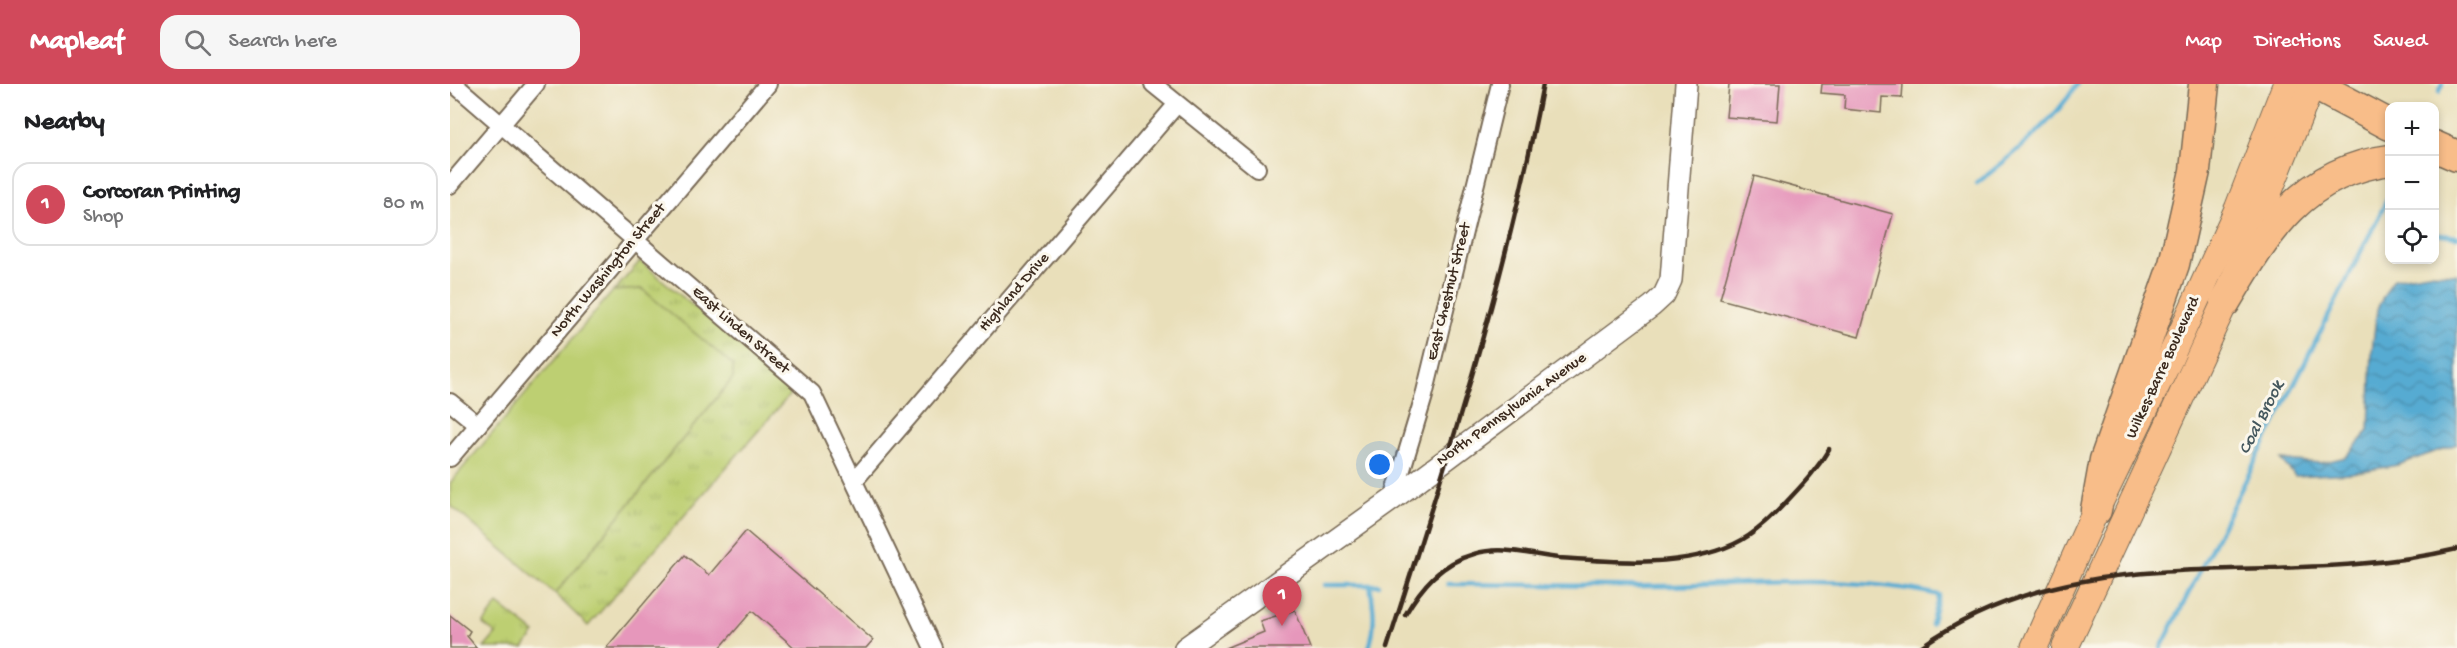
<!DOCTYPE html>
<meta charset="utf-8">
<style>
:root{--surface:#fff;--page:#f6f6f6;--text:#202124;--muted:#757577;--line:#e0e0e0;--accent:#d1495b}
body{margin:0;font-family:"Gochi Hand",sans-serif;background:var(--page);color:var(--text)}
.controls{position:absolute;right:18px;top:18px;display:grid;overflow:hidden;border-radius:12px;box-shadow:0 3px 9px #0003}
.controls button{width:54px;height:54px;display:grid;place-items:center;padding:0;border:0;border-bottom:2px solid var(--line);background:var(--surface);color:var(--text);font:30px sans-serif}
.you{position:absolute;left:930px;top:381px;width:21px;height:21px;margin:-15px;border:4px solid #fff;border-radius:50%;background:#1a73e8;box-shadow:0 0 0 9px #1a73e833}
.badge{display:grid;place-items:center;width:39px;height:39px;border-radius:50%;background:var(--accent);color:#fff;font-size:20px;font-weight:700}
.pin{position:absolute;translate:-50% -50px;filter:drop-shadow(0 2px 3px #0008)}
.pin::after{content:'';position:absolute;top:32px;width:21px;height:18px;background:inherit;clip-path:polygon(0 0,100% 0,50% 100%)}
.list{margin:0;padding:0;list-style:none}
h2{display:flex;justify-content:space-between;align-items:center;height:78px;margin:0;padding:0 24px;font-size:26px}
h2 small{font-size:20px;font-weight:400;color:var(--muted)}
.list li{display:grid;grid-template-columns:39px 1fr auto;gap:18px;align-items:center;box-sizing:border-box;height:84px;margin:0 12px 12px;padding:0 12px;border:2px solid var(--line);border-radius:18px}
.list b{display:block;font-size:22px;white-space:nowrap}
.list p{margin:0;font-size:20px;white-space:nowrap;color:var(--muted)}
.list em{font-size:20px;font-style:normal;color:var(--muted)}
.icon{flex:none;width:33px;height:33px;fill:none;stroke:currentColor;stroke-width:2;stroke-linecap:round;stroke-linejoin:round}
.map{position:relative;flex:none;width:2007px;height:564px;overflow:hidden}
header{display:flex;align-items:center;gap:36px;box-sizing:border-box;height:84px;padding:0 30px;background:var(--accent);color:#fff}
header strong{font-size:28px}
nav{display:flex;gap:33px;margin-inline-start:auto;font-size:21px}
.search{width:420px;height:54px;background:var(--page);display:flex;align-items:center;gap:15px;box-sizing:border-box;padding:0 21px;border-radius:18px;color:var(--muted);font-size:22px}
main{display:flex}
aside{flex:1;background:var(--surface)}
.map>svg:first-child{display:block}
</style>
<header>
<strong>Mapleaf</strong>
<div class="search"><svg class="icon" aria-label="search" viewBox="0 0 24 24"><circle cx="10" cy="10" r="6"/><path d="M15 15l6 6"/></svg>Search here</div>
<nav><a>Map</a><a>Directions</a><a>Saved</a></nav>
</header>
<main>
<aside>
<h2>Nearby<small></small></h2>
<ul class="list">
<li><span class="badge">1</span><div><b>Corcoran Printing</b><p>Shop</p></div><em>80 m</em></li>
</ul>
</aside>
<div class="map">
<svg width="2007" height="564" viewBox="0 0 2007 564">
<defs>
<pattern id="grass-tufts" width="24" height="20" patternUnits="userSpaceOnUse" patternTransform="scale(1.5)"><rect width="24" height="20" fill="#bdcf72"/><path d="M3 7l-1-3M5 7V3M7 7l1-3M15 17l-1-3M17 17v-4M19 17l1-3" fill="none" stroke="#a3b262"/></pattern>
<pattern id="water-waves" width="16" height="10" patternUnits="userSpaceOnUse" patternTransform="scale(1.5)"><rect width="16" height="10" fill="#56abd2"/><path d="M0 5q4-4 8 0t8 0" fill="none" stroke="#488baa"/></pattern>
</defs>
<rect width="100%" height="100%" fill="#fbf7ec"/>
<filter id="ink" filterUnits="userSpaceOnUse"><feTurbulence type="fractalNoise" baseFrequency=".0167" numOctaves="2"/><feDisplacementMap in="SourceGraphic" scale="12" xChannelSelector="R" yChannelSelector="G"/><feConvolveMatrix kernelMatrix="1 2 1 2 8 2 1 2 1" color-interpolation-filters="sRGB"/></filter>
<filter id="wash" filterUnits="userSpaceOnUse"><feTurbulence type="fractalNoise" baseFrequency=".008" numOctaves="4" result="noise"/><feDisplacementMap in="SourceGraphic" scale="24" xChannelSelector="R" yChannelSelector="G"/><feGaussianBlur stdDeviation="1.35" result="paint"/><feColorMatrix in="noise" values="0 0 0 0 0 0 0 0 0 0 0 0 0 0 0 0 0 1.4 0 .05"/><feComposite in="paint" operator="in"/></filter>
<g filter="url(#wash)">
<rect width="100%" height="100%" fill="#e9dfba"/>
<!-- grass -->
<g fill="url(#grass-tufts)" stroke="#7c7c48" stroke-width="1.5">
<polygon points="190,177 343,307 138,542 105,510 283,294 193,205 164,207"/>
<polygon points="48,520 85,549 74,564 34,564 46,550 33,540"/>
</g>
<!-- garden -->
<polygon fill="#bdcf72" stroke="#7c7c48" stroke-width="1.5" points="192,205 283,281 283,294 105,510 0,421 0,399 163,207"/>
<!-- water -->
<polygon fill="url(#water-waves)" stroke="#486a78" stroke-width="1.5" points="1978,189 2007,190 2007,360 1948,381 1901,389 1845,392 1831,376 1871,379 1896,373 1919,346 1922,267 1927,225 1943,195"/>
<g fill="none" stroke-linecap="round" stroke-linejoin="round">
<!-- stream -->
<g stroke="#56abd2" stroke-width="4.5">
<polyline points="1989,8 1993,0"/>
<path d="M 1527,99 C 1563,71 1603,39 1627,0"/>
<polyline points="1984,150 2007,153"/>
<path d="M 998,500 C 1069,500 1141,503 1212,502 C 1303,500 1400,490 1489,511 L 1481,540"/>
<polyline points="874,501 929,501"/>
<path d="M 919,564 C 926,542 924,524 920,501"/>
<polyline points="1711,564 1937,116"/>
</g>
</g>
<g id="blocks">
<!-- building -->
<g fill="#e697bb">
<polygon points="1279,0 1330,0 1327,37 1276,33"/>
<polygon points="1372,0 1453,0 1452,14 1432,13 1431,29 1394,25 1395,11 1371,9"/>
<polygon points="1304,92 1443,130 1409,253 1270,215"/>
<polygon points="296,447 423,556 416,564 345,564 302,527 270,564 156,564 235,471 259,491"/>
<polygon points="845,526 860,564 775,564 814,548 810,537"/>
<polygon points="0,531 20,547 17,552 27,564 0,564"/>
</g>
</g>
</g>
<g filter="url(#ink)">
<use href="#blocks" fill-opacity="0" stroke="#786955" stroke-width="1.5"/>
<g fill="none" stroke-linecap="round" stroke-linejoin="round">
<!-- minor casing -->
<g stroke="#786955" stroke-width="20">
<g id="minor">
<polyline points="4,0 362,309 483,564"/>
<polyline points="703,0 807,84"/>
<polyline points="0,101 86,0"/>
<polyline points="0,318 28,341"/>
<polyline points="0,374 318,0"/>
<polyline points="404,397 727,20"/>
<polyline points="943,415 974,312 1050,0"/>
</g>
</g>
<!-- tertiary casing -->
<g stroke="#786955" stroke-width="24">
<polyline id="tertiary" points="735,564 943,415 1202,222 1214,211 1221,196 1236,0"/>
</g>
<!-- primary casing -->
<g stroke="#786955" stroke-width="28">
<g id="primary">
<polyline points="1584,564 1646,426 1720,274 1788,124 1836,0"/>
<polyline points="1615,564 1775,218 1862,0"/>
</g>
</g>
<!-- motorway casing -->
<g stroke="#786955" stroke-width="33">
<g id="motorway">
<polyline points="1863,0 1940,41"/>
<polyline points="1984,62 2007,72"/>
<path d="M 1775,218 C 1816,149 1852,87 1940,76"/>
<polyline points="1646,426 1655,376 1724,180 1745,87 1754,0"/>
</g>
</g>
<!-- minor -->
<use href="#minor" stroke="#fff" stroke-width="16"/>
<!-- tertiary -->
<use href="#tertiary" stroke="#fff" stroke-width="21"/>
<!-- primary -->
<use href="#primary" stroke="#f8bd89" stroke-width="26"/>
<!-- motorway -->
<use href="#motorway" stroke="#f8bd89" stroke-width="30"/>
<!-- rail -->
<g stroke="#3b2a1e" stroke-width="4.5">
<path d="M 955,531 C 971,503 991,479 1024,470 C 1053,461 1080,471 1109,474 C 1166,478 1231,484 1284,460 C 1306,450 1324,431 1340,414 C 1355,398 1368,384 1379,365"/>
<path d="M 937,564 C 997,378 1057,192 1093,0"/>
<path d="M 1469,564 C 1634,446 1823,509 2007,465"/>
</g>
</g>
</g>
<g text-anchor="middle" dominant-baseline="central" stroke-width="6" stroke-linejoin="round" paint-order="stroke">
<!-- street labels -->
<g font-size="16" fill="#3b2a1e" stroke="#fbf7ec">
<text transform="translate(159 187) rotate(-50)">North Washington Street</text>
<text transform="translate(1000 208) rotate(-76)">East Chestnut Street</text>
<text transform="translate(565 209) rotate(-49)">Highland Drive</text>
<text transform="translate(290 247) rotate(41)">East Linden Street</text>
<text transform="translate(1714 284) rotate(-65)">Wilkes-Barre Boulevard</text>
<text transform="translate(1062 326) rotate(-36)">North Pennsylvania Avenue</text>
</g>
<!-- water labels -->
<g font-size="18" font-style="italic" fill="#44575d" stroke="#fbf7ec">
<text transform="translate(1812 334) rotate(-63)">Coal Brook</text>
</g>
</g>
</svg>
<div class="controls">
<button>+</button>
<button>−</button>
<button><svg class="icon" aria-label="locate" viewBox="0 0 24 24"><circle cx="12" cy="12" r="6"/><path d="M12 2v4M12 18v4M2 12h4M18 12h4"/></svg></button>
</div>
<div class="you"></div>
<div class="pin badge" style="left:832px;top:542px">1</div>
</div>
</main>
